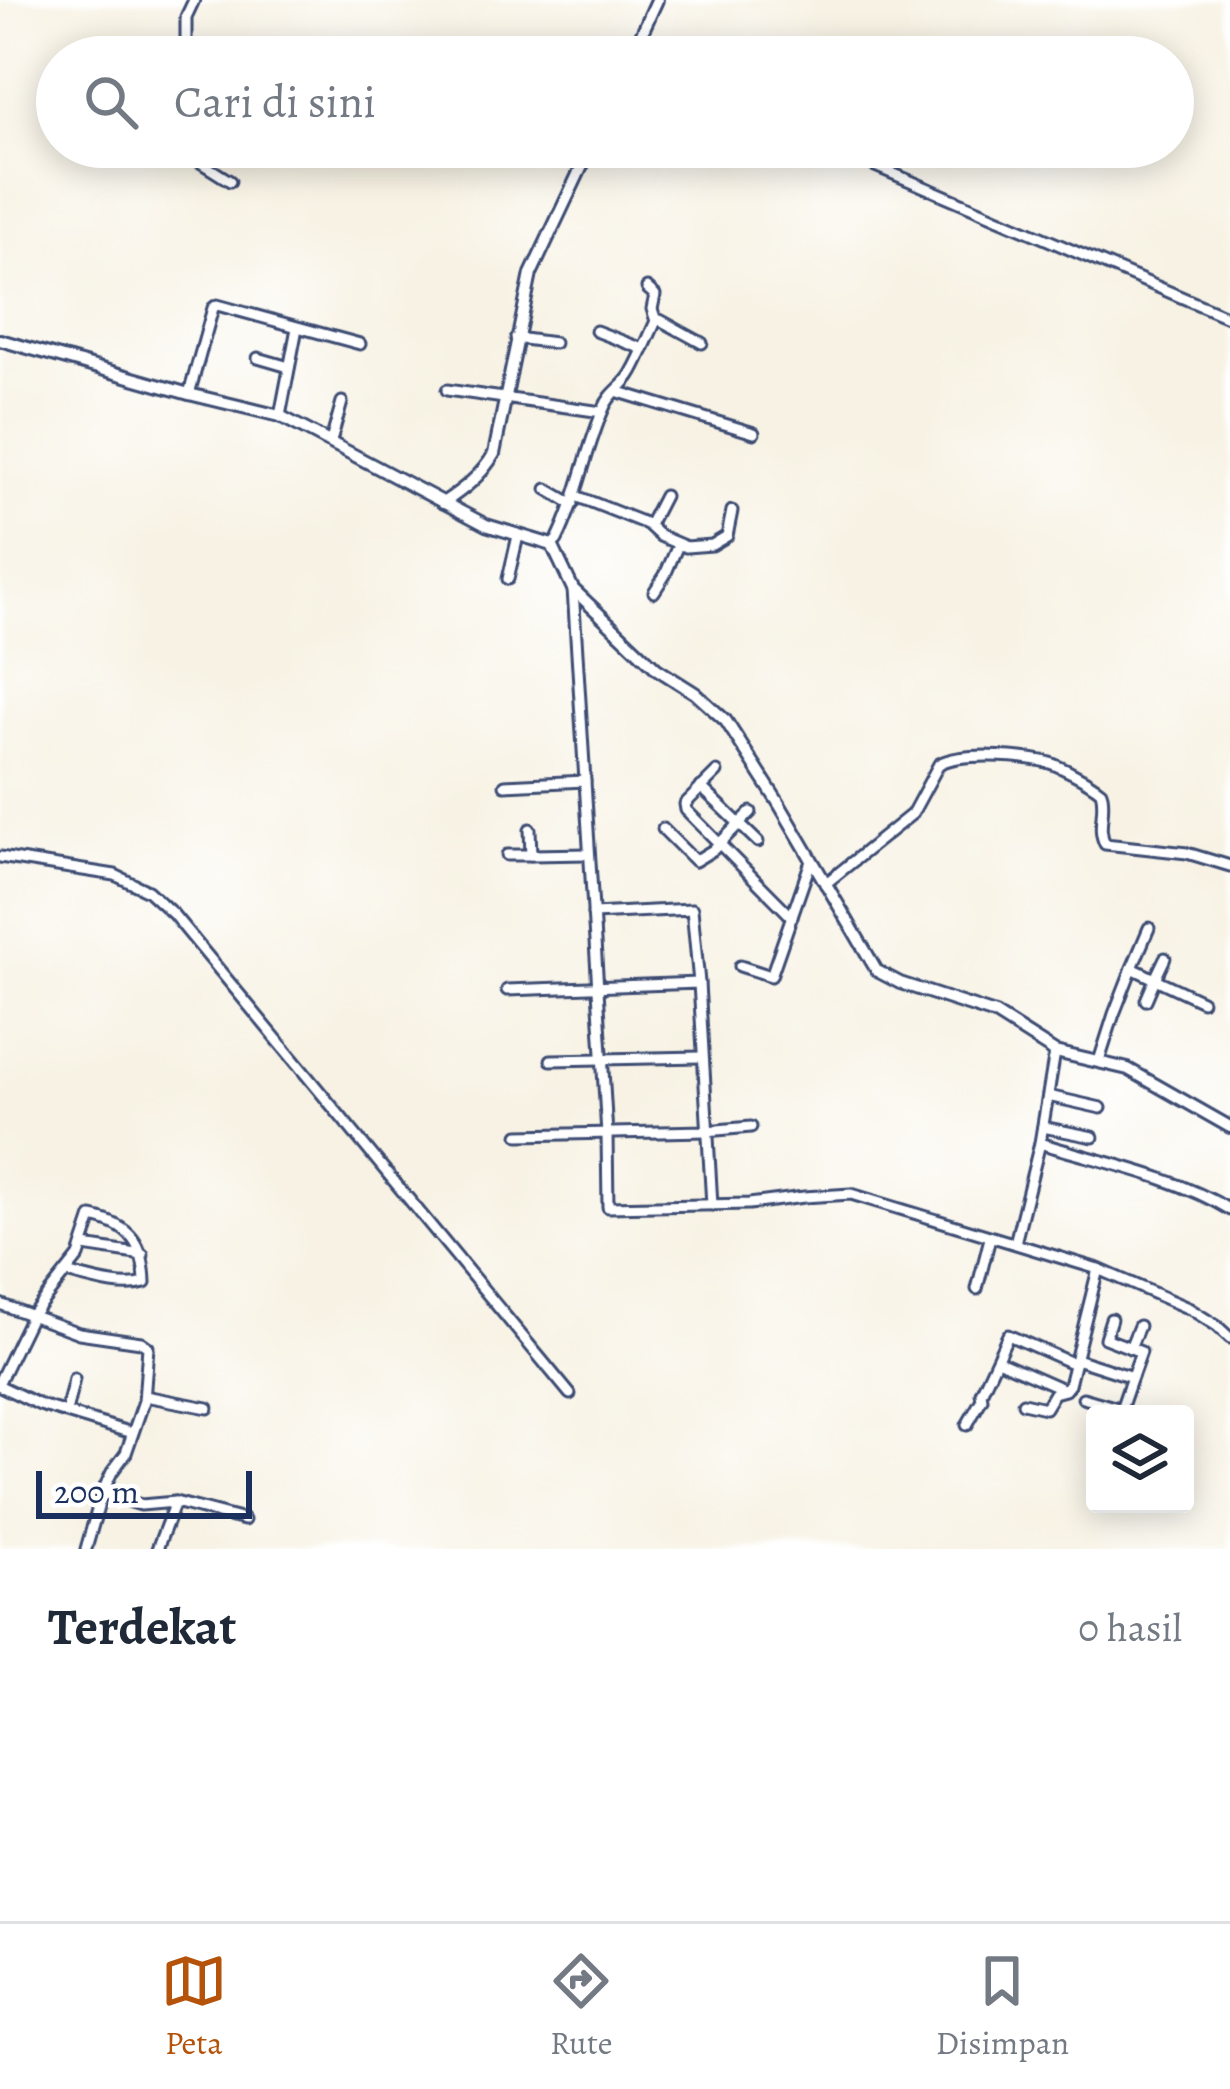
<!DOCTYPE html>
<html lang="id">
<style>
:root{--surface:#fff;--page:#f6f6f7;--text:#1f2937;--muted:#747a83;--line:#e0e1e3;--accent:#b45309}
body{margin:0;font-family:Alegreya,serif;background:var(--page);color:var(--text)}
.controls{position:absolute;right:36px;bottom:36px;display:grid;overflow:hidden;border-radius:12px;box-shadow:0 6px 30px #0003}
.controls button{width:108px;height:108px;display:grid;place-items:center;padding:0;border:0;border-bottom:3px solid var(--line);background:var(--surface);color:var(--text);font:60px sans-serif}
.scale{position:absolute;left:36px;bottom:30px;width:216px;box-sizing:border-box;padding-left:12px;border:6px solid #1b2f5e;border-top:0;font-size:33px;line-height:42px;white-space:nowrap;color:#1b2f5e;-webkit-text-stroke:9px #fff;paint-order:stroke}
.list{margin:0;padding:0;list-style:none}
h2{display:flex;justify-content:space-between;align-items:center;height:156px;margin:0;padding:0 48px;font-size:51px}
h2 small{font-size:39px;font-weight:400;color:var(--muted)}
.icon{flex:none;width:66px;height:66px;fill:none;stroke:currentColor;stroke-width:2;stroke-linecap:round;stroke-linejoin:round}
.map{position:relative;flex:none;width:1230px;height:1549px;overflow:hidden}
.search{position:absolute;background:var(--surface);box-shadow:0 6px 30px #0003;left:36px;right:36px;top:36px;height:132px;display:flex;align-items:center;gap:30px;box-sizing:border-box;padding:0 42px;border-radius:66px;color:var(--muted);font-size:45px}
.sheet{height:372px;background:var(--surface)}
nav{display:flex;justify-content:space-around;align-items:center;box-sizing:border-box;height:168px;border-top:3px solid var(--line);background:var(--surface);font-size:33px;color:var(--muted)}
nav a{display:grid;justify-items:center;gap:6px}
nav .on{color:var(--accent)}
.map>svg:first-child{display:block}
</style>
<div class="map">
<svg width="1230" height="1549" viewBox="0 0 1230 1549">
<rect width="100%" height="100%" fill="#fff"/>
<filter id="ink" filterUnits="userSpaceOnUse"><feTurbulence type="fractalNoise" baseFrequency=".00833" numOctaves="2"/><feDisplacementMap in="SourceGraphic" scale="24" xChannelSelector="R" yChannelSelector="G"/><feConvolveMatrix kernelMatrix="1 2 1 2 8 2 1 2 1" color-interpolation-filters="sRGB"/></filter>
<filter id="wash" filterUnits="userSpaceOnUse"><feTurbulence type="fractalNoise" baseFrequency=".004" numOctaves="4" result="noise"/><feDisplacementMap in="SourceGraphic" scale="48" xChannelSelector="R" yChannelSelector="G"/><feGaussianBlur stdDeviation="2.7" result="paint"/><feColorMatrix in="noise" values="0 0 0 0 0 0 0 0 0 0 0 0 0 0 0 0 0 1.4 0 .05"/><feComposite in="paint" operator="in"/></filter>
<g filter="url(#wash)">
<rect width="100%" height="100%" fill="#f7f2e3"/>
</g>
<g filter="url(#ink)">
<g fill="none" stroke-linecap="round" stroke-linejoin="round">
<!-- minor casing -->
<g stroke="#3c4c72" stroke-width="15">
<g id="minor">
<polyline points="186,57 186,17 194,0"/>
<polyline points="176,147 230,181"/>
<polyline points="831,147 1230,318"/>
<polyline points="647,288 655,295 652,309 656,321"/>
<polyline points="596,331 643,349"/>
<polyline points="516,338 554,343"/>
<polyline points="258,358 289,367"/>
<polyline points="447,390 602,412"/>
<polyline points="619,392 754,433"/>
<polyline points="189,394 213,308 217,305 360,344"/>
<polyline points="280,416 297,328"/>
<polyline points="331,441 342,402"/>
<polyline points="547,489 573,504"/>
<polyline points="576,496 647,524 660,536 686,547 712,545 727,536 732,511"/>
<polyline points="649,525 664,496"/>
<path d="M 552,545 L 557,540 C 578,498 585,451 604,408 C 610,392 624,387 632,372 C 641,356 648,338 656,321 L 660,320 L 702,343"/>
<polyline points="508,579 518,536"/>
<polyline points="573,589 607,1134 608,1207 749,1204 804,1197 851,1194 1098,1269 1190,1309 1217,1326 1230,1338"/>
<polyline points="654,592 665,575 678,545"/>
<polyline points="717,772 685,804 686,810 792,917"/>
<polyline points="505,785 585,781"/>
<polyline points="701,787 758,842"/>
<polyline points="663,829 695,861 713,850 751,812"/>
<polyline points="507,855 531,855 530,829"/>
<polyline points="531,855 589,854"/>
<polyline points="0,857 115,875 148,891 173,914 570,1394"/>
<path d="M 825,884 L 912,814 L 939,764 C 961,752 1017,756 1042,761 C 1056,763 1090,782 1101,791 C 1107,809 1096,826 1105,844 L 1187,853 L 1230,866"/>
<polyline points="593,914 692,909 699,983"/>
<polyline points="1165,958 1155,979 1202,1001"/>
<polyline points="740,966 771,976 811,861"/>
<polyline points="1132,968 1149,928"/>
<polyline points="507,990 699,983 712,1205"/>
<polyline points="551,1060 702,1057"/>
<polyline points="1099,1061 1114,1014 1132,968 1155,979 1146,1000"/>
<polyline points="1048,1096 1101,1108"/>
<polyline points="1043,1127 1093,1137"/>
<polyline points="519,1135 706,1131 751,1127"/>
<path d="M 1040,1143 C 1104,1163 1172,1175 1230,1210"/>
<polyline points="1015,1243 1040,1143 1055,1052"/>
<polyline points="84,1246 143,1255"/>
<polyline points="977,1289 990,1238"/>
<polyline points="0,1304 79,1333 141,1342 148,1347 144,1401 126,1453 112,1472 102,1493 86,1549"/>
<polyline points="1130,1348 1139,1326"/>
<polyline points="1076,1359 1132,1377 1141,1352 1105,1338 1111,1319"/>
<polyline points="997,1360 1063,1389"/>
<path d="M 0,1380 L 31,1316 L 79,1256 L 92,1217 C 131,1225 144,1245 145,1283 C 122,1290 90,1279 66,1273"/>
<polyline points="0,1386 40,1405 132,1433"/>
<polyline points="145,1396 208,1408"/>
<polyline points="1083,1398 1121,1409 1132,1377"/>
<polyline points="1023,1403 1045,1408 1054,1393 1065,1390 1069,1385 1098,1269"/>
<polyline points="66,1412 74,1379"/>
<polyline points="967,1425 982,1399 981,1393 1008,1335 1074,1364"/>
<polyline points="102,1493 141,1505 175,1502 244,1520"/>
<polyline points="157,1549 175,1502"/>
</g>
</g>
<!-- tertiary casing -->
<g stroke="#3c4c72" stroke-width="16">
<g id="tertiary">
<polyline points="631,57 657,0"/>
<polyline points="0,340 189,394 280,416 486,525 552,545 573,589 657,669 695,693 726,721 778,802 877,971 900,983 995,1014 1055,1052 1128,1069 1230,1127"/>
<path d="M 443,503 C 464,489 481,476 494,454 L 531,274 L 591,147"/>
</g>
</g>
<!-- minor -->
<use href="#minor" stroke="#fff" stroke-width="9"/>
<!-- tertiary -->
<use href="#tertiary" stroke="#fff" stroke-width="10"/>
</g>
</g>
</svg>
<div class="controls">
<button><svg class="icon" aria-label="layers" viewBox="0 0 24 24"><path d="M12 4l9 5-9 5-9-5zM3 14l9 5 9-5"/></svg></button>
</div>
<div class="scale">200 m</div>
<div class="search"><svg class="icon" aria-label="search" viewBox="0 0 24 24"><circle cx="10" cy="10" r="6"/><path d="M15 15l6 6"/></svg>Cari di sini</div>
</div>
<section class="sheet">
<h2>Terdekat<small>0 hasil</small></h2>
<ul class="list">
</ul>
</section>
<nav>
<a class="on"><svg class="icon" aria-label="map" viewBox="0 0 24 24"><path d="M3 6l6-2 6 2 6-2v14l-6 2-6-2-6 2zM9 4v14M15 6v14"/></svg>Peta</a>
<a><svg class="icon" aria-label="directions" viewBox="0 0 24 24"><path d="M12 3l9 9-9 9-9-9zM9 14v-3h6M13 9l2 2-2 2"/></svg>Rute</a>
<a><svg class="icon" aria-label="saved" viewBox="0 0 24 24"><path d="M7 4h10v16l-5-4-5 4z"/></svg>Disimpan</a>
</nav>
